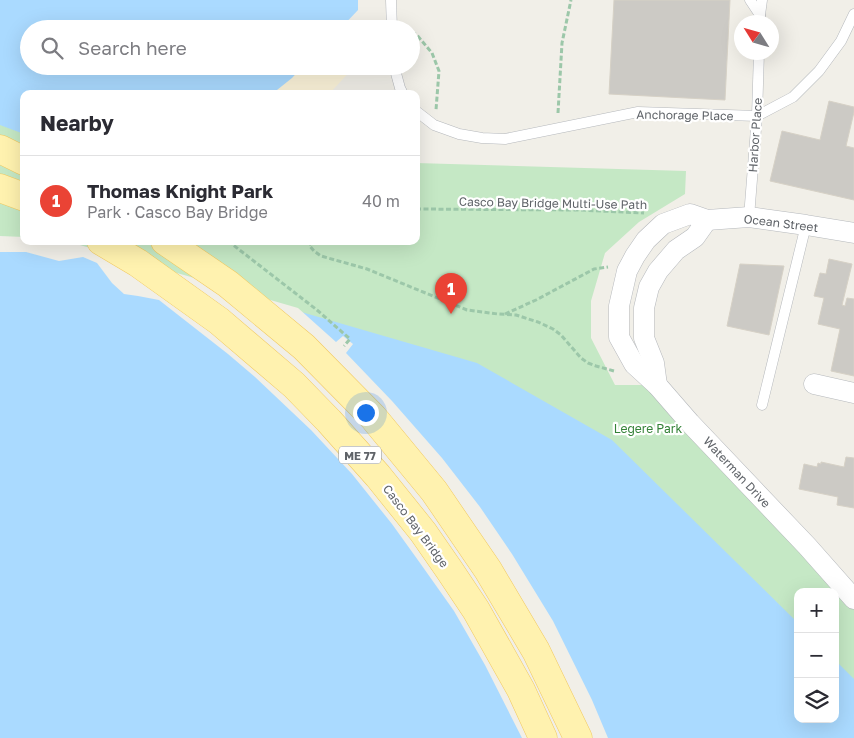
<!DOCTYPE html>
<meta charset="utf-8">
<style>
:root{--surface:#fff;--page:#f7f7f7;--text:#2b2b33;--muted:#7c7c81;--line:#e1e1e2;--accent:#ea4335}
body{margin:0;font-family:"Golos Text",sans-serif;background:var(--page);color:var(--text)}
.controls{position:absolute;right:15px;bottom:15px;display:grid;overflow:hidden;border-radius:10px;box-shadow:0 5px 20px #0002}
.controls button{width:45px;height:45px;display:grid;place-items:center;padding:0;border:0;border-bottom:1px solid var(--line);background:var(--surface);color:var(--text);font:25px sans-serif}
.compass{position:absolute;left:734px;top:15px;width:45px;height:45px;border-radius:50%;background:var(--surface);box-shadow:0 5px 20px #0002;rotate:307deg}
.you{position:absolute;left:365px;top:412px;width:18px;height:18px;margin:-12px;border:4px solid #fff;border-radius:50%;background:#1a73e8;box-shadow:0 0 0 8px #1a73e833}
.badge{display:grid;place-items:center;width:32px;height:32px;border-radius:50%;background:var(--accent);color:#fff;font-size:16px;font-weight:700}
.pin{position:absolute;translate:-50% -41px;filter:drop-shadow(0 1px 2px #0008)}
.pin::after{content:'';position:absolute;top:26px;width:18px;height:15px;background:inherit;clip-path:polygon(0 0,100% 0,50% 100%)}
.list{margin:0;padding:0;list-style:none}
h2{display:flex;justify-content:space-between;align-items:center;height:65px;margin:0;padding:0 20px;font-size:21px}
h2 small{font-size:16px;font-weight:400;color:var(--muted)}
.list li{display:grid;grid-template-columns:32px 1fr auto;gap:15px;align-items:center;box-sizing:border-box;height:90px;padding:0 20px;border-top:1px solid var(--line)}
.list b{display:block;font-size:19px;white-space:nowrap}
.list p{margin:0;font-size:16px;white-space:nowrap;color:var(--muted)}
.list em{font-size:16px;font-style:normal;color:var(--muted)}
.icon{flex:none;width:28px;height:28px;fill:none;stroke:currentColor;stroke-width:2;stroke-linecap:round;stroke-linejoin:round}
.map{position:relative;flex:none;width:854px;height:738px;overflow:hidden}
.search{position:absolute;background:var(--surface);box-shadow:0 5px 20px #0002;left:20px;top:20px;width:400px;height:55px;display:flex;align-items:center;gap:12px;box-sizing:border-box;padding:0 18px;border-radius:28px;color:var(--muted);font-size:19px}
.panel{position:absolute;background:var(--surface);box-shadow:0 5px 20px #0002;left:20px;top:90px;width:400px;height:155px;border-radius:10px}
.map>svg:first-child{display:block}
</style>
<div class="map">
<svg width="854" height="738" viewBox="0 0 854 738">
<rect width="100%" height="100%" fill="#f1efe8"/>
<!-- green -->
<path fill="#c5e8c5" fill-rule="evenodd" d="M 0,0 L 29,29 L 29,66 L 24,94 L 24,241 L 416,241 L 416,163 L 686,171 L 685,194 L 639,222 L 605,253 L 591,301 L 591,338 L 615,385 L 657,385 L 854,599 L 854,738 L 0,738 ZM 798,592 L 835,592 L 835,719 L 798,719 Z"/>
<!-- sand -->
<polygon fill="#fbf3d9" points="274,66 355,66 329,94 233,94"/>
<!-- water -->
<g fill="#aadaff">
<polygon points="0,0 358,0 358,10 340,29 29,29 29,66 303,66 292,78 272,94 24,94 24,134 0,125"/>
<polygon points="0,236 24,241 57,241 477,363 612,440 798,623 798,719 835,719 835,660 854,679 854,738 0,738"/>
</g>
<!-- pier -->
<polygon fill="#f1efe8" points="0,236 24,237 24,241 66,241 298,308 336,342 343,336 353,344 346,353 392,401 442,458 480,507 512,554 553,621 592,700 608,738 522,738 485,665 454,611 420,563 392,524 352,474 311,430 255,377 228,354 159,300 138,296 124,294 112,283 97,263 83,257 59,261 26,252 0,252"/>
<!-- building -->
<g fill="#cccac5" stroke="#d6d1c6">
<polygon points="614,0 730,0 725,100 609,94"/>
<polygon points="829,101 854,107 854,112 846,146 854,148 854,200 770,181 782,131 820,140"/>
<polygon points="829,259 852,264 842,305 845,306 847,298 854,299 854,376 831,371 840,329 818,324 824,298 814,296 820,273 826,274"/>
<polygon points="740,264 784,266 769,335 727,326"/>
<polygon points="846,457 854,458 854,508 837,505 838,497 799,489 804,464 817,467 818,463 821,464 821,462 844,467"/>
</g>
<g fill="none" stroke-linecap="round" stroke-linejoin="round">
<!-- lane casing -->
<g stroke="#b5b8bc" stroke-width="11">
<g id="lane">
<polyline points="391,0 392,29"/>
<polyline points="750,0 760,15 760,22"/>
<polyline points="760,15 762,0"/>
<polyline points="394,66 400,88 403,94"/>
<polyline points="416,111 434,125 459,134 482,138 505,139 638,112 757,116 793,97 819,71 841,41 854,14"/>
<polyline points="749,217 757,116 759,52"/>
<polyline points="762,405 806,225"/>
</g>
</g>
<!-- street casing -->
<g stroke="#b5b8bc" stroke-width="21">
<g id="street">
<polyline points="854,233 806,225 749,217 707,220 690,214 663,224 646,240 635,256 627,271 619,306 619,337 634,364 657,385 690,423 807,546 854,599"/>
<polyline points="814,384 854,393"/>
<polyline points="657,385 654,363 644,338 644,308 649,287 658,271 676,250 695,237 707,220"/>
</g>
</g>
<!-- primary casing -->
<g stroke="#f2c960" stroke-width="29">
<g id="primary">
<polyline points="0,149 24,161"/>
<polyline points="0,188 24,197"/>
<polyline points="101,241 138,263 219,321 294,385 329,421 378,476 423,532 450,571 476,610 521,690 543,738"/>
<polyline points="165,241 228,284 304,347 373,417 434,491 488,570 536,651 578,738"/>
</g>
</g>
<!-- path -->
<g stroke="#9cc7a9" stroke-width="3" stroke-dasharray="5 2.5" stroke-linecap="butt">
<polyline points="411,33 416,34 432,53 439,71 436,110"/>
<polyline points="558,113 562,43 571,0"/>
<polyline points="416,209 579,210 644,213"/>
<polyline points="228,241 317,310 350,339 344,346"/>
<polyline points="312,241 309,245 314,251 321,256 367,269 467,310 498,314 516,315 538,322 553,329 561,335 581,358 588,363 596,366 614,371"/>
<polyline points="505,314 536,300 594,269 608,267"/>
</g>
<!-- lane -->
<use href="#lane" stroke="#fff" stroke-width="10"/>
<!-- street -->
<use href="#street" stroke="#fff" stroke-width="20"/>
<!-- primary -->
<use href="#primary" stroke="#fff2af" stroke-width="28"/>
</g>
<g text-anchor="middle" dominant-baseline="central" stroke-width="4.5" stroke-linejoin="round" paint-order="stroke">
<!-- shield labels -->
<rect fill="#fff" stroke="#8f9295" stroke-width="1" x="339" y="446.5" width="42" height="17" rx="4"/>
<g font-size="11" font-weight="bold" fill="#5f6368">
<text x="360" y="455">ME 77</text>
</g>
<!-- street labels -->
<g font-size="12" fill="#5f6368" stroke="#fff">
<text transform="translate(685 115) rotate(1)">Anchorage Place</text>
<text transform="translate(755 135) rotate(-86)">Harbor Place</text>
<text transform="translate(553 203) rotate(1)">Casco Bay Bridge Multi-Use Path</text>
<text transform="translate(781 223) rotate(7)">Ocean Street</text>
<text transform="translate(737 472) rotate(47)">Waterman Drive</text>
<text transform="translate(416 526) rotate(53)">Casco Bay Bridge</text>
</g>
<!-- park labels -->
<g font-size="12" fill="#348238" stroke="#fff">
<text x="648" y="428">Legere Park</text>
</g>
</g>
</svg>
<div class="controls">
<button>+</button>
<button>−</button>
<button><svg class="icon" aria-label="layers" viewBox="0 0 24 24"><path d="M12 4l9 5-9 5-9-5zM3 14l9 5 9-5"/></svg></button>
</div>
<svg class="compass" viewBox="-18 -18 36 36"><path d="M0-13l5 13h-10z" fill="#e53935"/><path d="M0 13l5-13h-10z" fill="#7c7c81"/></svg>
<div class="you"></div>
<div class="pin badge" style="left:451px;top:314px">1</div>
<div class="search"><svg class="icon" aria-label="search" viewBox="0 0 24 24"><circle cx="10" cy="10" r="6"/><path d="M15 15l6 6"/></svg>Search here</div>
<section class="panel">
<h2>Nearby<small></small></h2>
<ul class="list">
<li><span class="badge">1</span><div><b>Thomas Knight Park</b><p>Park · Casco Bay Bridge</p></div><em>40 m</em></li>
</ul>
</section>
</div>
